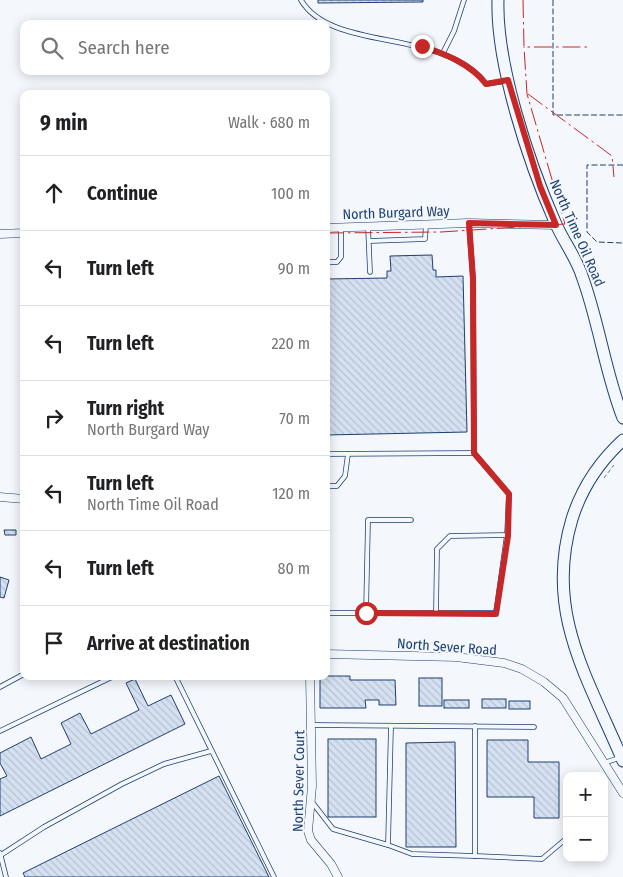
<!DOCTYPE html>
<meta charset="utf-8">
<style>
:root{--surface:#fff;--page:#f2f2f2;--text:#202124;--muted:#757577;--line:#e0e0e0}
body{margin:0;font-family:"Fira Sans Condensed",sans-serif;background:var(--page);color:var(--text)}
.controls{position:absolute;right:15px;bottom:15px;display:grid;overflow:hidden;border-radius:10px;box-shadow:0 2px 12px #0003}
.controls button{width:45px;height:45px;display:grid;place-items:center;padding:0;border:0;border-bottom:1px solid var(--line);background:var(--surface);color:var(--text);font:25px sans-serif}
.stop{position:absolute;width:15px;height:15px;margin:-11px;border:4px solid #c62828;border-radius:50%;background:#fff}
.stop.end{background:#c62828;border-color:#fff;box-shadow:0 1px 5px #0008}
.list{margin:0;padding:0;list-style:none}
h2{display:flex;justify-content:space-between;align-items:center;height:65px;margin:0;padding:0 20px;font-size:21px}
h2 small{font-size:16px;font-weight:400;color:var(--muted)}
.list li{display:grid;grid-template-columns:32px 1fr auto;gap:15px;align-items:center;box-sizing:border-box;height:75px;padding:0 20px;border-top:1px solid var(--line)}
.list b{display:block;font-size:19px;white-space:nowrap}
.list p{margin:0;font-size:16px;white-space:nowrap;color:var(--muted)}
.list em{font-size:16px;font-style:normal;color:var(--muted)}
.icon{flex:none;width:28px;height:28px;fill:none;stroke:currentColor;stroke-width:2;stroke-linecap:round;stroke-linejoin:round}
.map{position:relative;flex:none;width:623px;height:877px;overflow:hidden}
.search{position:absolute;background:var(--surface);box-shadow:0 2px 12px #0003;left:20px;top:20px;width:310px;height:55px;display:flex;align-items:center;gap:12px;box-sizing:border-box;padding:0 18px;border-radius:10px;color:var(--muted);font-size:19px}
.panel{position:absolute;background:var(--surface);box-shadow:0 2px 12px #0003;left:20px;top:90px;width:310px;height:590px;border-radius:10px}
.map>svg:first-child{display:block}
</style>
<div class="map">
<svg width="623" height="877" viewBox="0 0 623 877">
<defs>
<pattern id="building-back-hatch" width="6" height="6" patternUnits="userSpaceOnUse" patternTransform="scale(1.25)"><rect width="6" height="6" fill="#d5e0f0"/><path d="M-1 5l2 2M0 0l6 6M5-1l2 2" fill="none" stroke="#b6c1d1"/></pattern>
</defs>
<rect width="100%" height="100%" fill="#f4f7fb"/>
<!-- building -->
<g fill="url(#building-back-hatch)" stroke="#1d3f73">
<polygon points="318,0 423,0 423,2 318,3"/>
<polygon points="432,255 433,270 436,270 436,277 463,276 467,432 326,435 326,279 387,278 387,271 391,271 390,256"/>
<polygon points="4,530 16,530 16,535 5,535"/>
<polygon points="0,577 9,580 4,598 0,597"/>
<polygon points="320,676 350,676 350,680 395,680 396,705 379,705 379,700 365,700 366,708 320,708"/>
<rect x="419" y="678" width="23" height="28"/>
<polygon points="135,679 148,706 171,695 185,724 0,816 0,779 7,776 0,763 0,753 31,737 41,759 71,744 61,723 80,713 91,734 139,710 126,683"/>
<rect x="482" y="699" width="24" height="9"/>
<rect x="444" y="700" width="25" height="8"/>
<rect x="509" y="701" width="21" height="8"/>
<rect x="328" y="739" width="48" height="78"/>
<polygon points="487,740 528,740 528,762 559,762 559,818 534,818 534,797 487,797"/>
<polygon points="455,742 456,847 406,847 406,743"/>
<polygon points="219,776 269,877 25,877 23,873"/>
</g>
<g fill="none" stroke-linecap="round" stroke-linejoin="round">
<!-- lane casing -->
<g stroke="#1d3f73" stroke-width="5.5">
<g id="lane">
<path d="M 301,0 C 332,53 443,27 486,84 L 506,81"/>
<polyline points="443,53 454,31 464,0"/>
<polyline points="368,226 370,272"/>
<polyline points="369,241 425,239 426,225"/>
<polyline points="326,262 337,262 341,257 341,227"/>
<polyline points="326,454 474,453"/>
<polyline points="326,486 337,486 345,476 348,454"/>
<polyline points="326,613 496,613 507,535 509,494 474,453 473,279 469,224"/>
<polyline points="366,613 368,520 411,520"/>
<polyline points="436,613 437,549 450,536 507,535"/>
<polyline points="175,676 274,877"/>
<polyline points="0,687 24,674"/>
<polyline points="312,725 534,727"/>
<polyline points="391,726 388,845 412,854 475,856 475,726"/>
<polyline points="0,731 114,676"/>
<polyline points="604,763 619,758"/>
<polyline points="312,802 333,829 388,845"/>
<polyline points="0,853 6,877"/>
<polyline points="1,855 44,827 122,784 164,764 211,751"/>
<polyline points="475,856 542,859 567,838"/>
</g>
</g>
<!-- street casing -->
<g stroke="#1d3f73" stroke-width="9">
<g id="street">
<polyline points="326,228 469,223 556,225"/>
<polyline points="0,234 24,233"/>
<polyline points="0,497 24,499"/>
<polyline points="326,654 456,657 504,663 522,669 544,682 563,698 623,793"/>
<polyline points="310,676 312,786 308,831 311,840 331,864 338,877"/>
</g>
</g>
<!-- secondary casing -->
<g stroke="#1d3f73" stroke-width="13">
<g id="secondary">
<path d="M 498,0 C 496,64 529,163 555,222 C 563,241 576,257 582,276 C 599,322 605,372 623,418"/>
<path d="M 623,440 C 599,462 582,487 572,519 C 544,612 588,678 623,761"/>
</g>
</g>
<!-- path -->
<polyline stroke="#5e769c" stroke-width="1" stroke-dasharray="4 2.5" stroke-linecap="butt" points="604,478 614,465"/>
<!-- lane -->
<use href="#lane" stroke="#f4f7fb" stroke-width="4"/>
<!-- street -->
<use href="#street" stroke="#f4f7fb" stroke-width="8"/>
<!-- secondary -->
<use href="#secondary" stroke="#f4f7fb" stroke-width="11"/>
<!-- fence -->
<g stroke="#1d3f73" stroke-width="1" stroke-dasharray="6 2.5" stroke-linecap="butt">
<polyline points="553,0 553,115 623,115"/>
<polyline points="623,165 587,165 587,232 597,242 623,243"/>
</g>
<!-- power -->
<g stroke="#c62828" stroke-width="1" stroke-dasharray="18 4 2.5 4" stroke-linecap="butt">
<polyline points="523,0 524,47 587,47"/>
<polyline points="528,94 612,156 614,177"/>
<polyline points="326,233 441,232 565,224 527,94 524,47"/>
</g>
</g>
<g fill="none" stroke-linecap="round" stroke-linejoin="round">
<!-- route -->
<path stroke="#c62828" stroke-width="6" d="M 366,613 L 496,614 L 508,536 L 509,494 L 474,453 L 473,279 L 469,223 L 556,225 L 540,186 L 508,80 L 486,84 C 471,64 445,54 422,46"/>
</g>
<g text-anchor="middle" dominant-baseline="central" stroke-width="4" stroke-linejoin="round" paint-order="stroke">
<!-- street labels -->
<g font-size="14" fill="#1d3f73" stroke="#f4f7fb">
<text transform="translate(396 213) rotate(-2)">North Burgard Way</text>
<text transform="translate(577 233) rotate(66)">North Time Oil Road</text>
<text transform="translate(447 647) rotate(4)">North Sever Road</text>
<text transform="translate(299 781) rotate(-89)">North Sever Court</text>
</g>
</g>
</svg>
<div class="controls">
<button>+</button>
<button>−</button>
</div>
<div class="stop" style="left:366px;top:613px"></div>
<div class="stop end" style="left:422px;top:46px"></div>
<div class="search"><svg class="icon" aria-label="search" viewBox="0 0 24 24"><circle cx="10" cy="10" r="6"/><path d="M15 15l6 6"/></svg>Search here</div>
<section class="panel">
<h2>9 min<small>Walk · 680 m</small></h2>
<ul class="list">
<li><svg class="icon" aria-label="ahead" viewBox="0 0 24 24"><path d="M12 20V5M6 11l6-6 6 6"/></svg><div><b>Continue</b></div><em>100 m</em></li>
<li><svg class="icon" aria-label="left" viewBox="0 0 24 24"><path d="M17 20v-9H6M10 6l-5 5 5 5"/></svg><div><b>Turn left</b></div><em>90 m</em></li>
<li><svg class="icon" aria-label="left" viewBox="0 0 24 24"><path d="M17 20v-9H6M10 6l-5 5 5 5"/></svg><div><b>Turn left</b></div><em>220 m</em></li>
<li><svg class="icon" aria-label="right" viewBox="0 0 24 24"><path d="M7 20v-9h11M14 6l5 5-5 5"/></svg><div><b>Turn right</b><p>North Burgard Way</p></div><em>70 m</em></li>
<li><svg class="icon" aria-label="left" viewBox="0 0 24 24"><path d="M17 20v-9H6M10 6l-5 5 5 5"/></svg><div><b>Turn left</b><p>North Time Oil Road</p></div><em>120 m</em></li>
<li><svg class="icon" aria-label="left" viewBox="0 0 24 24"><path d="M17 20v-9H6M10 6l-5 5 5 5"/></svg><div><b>Turn left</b></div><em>80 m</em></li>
<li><svg class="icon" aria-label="arrive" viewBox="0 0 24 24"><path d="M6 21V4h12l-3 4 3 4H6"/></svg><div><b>Arrive at destination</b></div></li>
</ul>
</section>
</div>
